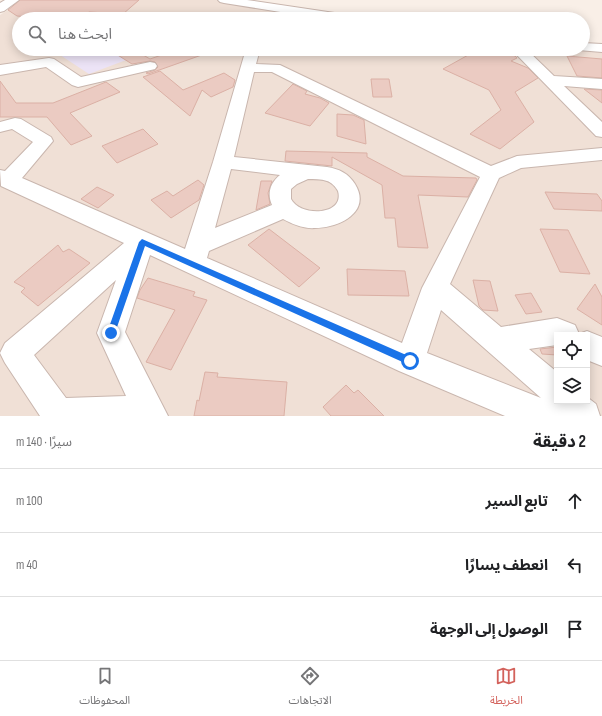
<!DOCTYPE html>
<html lang="ar">
<meta charset="utf-8">
<style>
:root{--surface:#fff;--page:#f6f6f6;--text:#202124;--muted:#757577;--line:#e0e0e0;--accent:#d3625c}
body{margin:0;font-family:"Sofia Sans Condensed","Noto Sans Arabic",sans-serif;background:var(--page);color:var(--text);direction:rtl}
.controls{position:absolute;right:12px;bottom:12px;display:grid;overflow:hidden;border-radius:0px;box-shadow:0 2px 10px #0003}
.controls button{width:36px;height:36px;display:grid;place-items:center;padding:0;border:0;border-bottom:1px solid var(--line);background:var(--surface);color:var(--text);font:20px sans-serif}
.stop{position:absolute;width:12px;height:12px;margin:-9px;border:3px solid #1a73e8;border-radius:50%;background:#fff}
.stop.end{background:#1a73e8;border-color:#fff;box-shadow:0 1px 4px #0008}
.list{margin:0;padding:0;list-style:none}
h2{display:flex;justify-content:space-between;align-items:center;height:52px;margin:0;padding:0 16px;font-size:17px}
h2 small{font-size:13px;font-weight:400;color:var(--muted)}
.list li{display:grid;grid-template-columns:26px 1fr auto;gap:12px;align-items:center;box-sizing:border-box;height:64px;padding:0 16px;border-top:1px solid var(--line)}
.list b{display:block;font-size:15px;white-space:nowrap}
.list em{font-size:13px;font-style:normal;color:var(--muted)}
.icon{flex:none;width:22px;height:22px;fill:none;stroke:currentColor;stroke-width:2;stroke-linecap:round;stroke-linejoin:round}
.map{position:relative;flex:none;width:602px;height:416px;overflow:hidden;direction:ltr}
.search{position:absolute;background:var(--surface);box-shadow:0 2px 10px #0003;left:12px;right:12px;top:12px;height:44px;display:flex;align-items:center;gap:10px;box-sizing:border-box;padding:0 14px;border-radius:22px;color:var(--muted);font-size:15px}
.sheet{height:244px;background:var(--surface)}
nav{display:flex;justify-content:space-around;align-items:center;box-sizing:border-box;height:56px;border-top:1px solid var(--line);background:var(--surface);font-size:11px;color:var(--muted)}
nav a{display:grid;justify-items:center;gap:2px}
nav .on{color:var(--accent)}
.map>svg:first-child{display:block}
</style>
<div class="map">
<svg width="602" height="416" viewBox="0 0 602 416">
<rect width="100%" height="100%" fill="#f9efe7"/>
<!-- residential -->
<path fill="#f0e0d6" fill-rule="evenodd" d="M 24,0 L 248,0 L 367,19 L 19,19 L 19,49 L 583,49 L 583,43 L 602,44 L 602,416 L 0,416 L 0,15 ZM 557,335 L 587,335 L 587,401 L 557,401 Z"/>
<!-- education -->
<polygon fill="#ece3f6" points="51,49 147,49 150,51 89,74"/>
<!-- building -->
<g fill="#ebcbc2" stroke="#dbb0a5">
<polygon points="20,0 139,0 123,14 89,12 80,19 39,19 40,18 17,16 8,10"/>
<polygon points="108,49 133,49 150,59 179,49 212,49 213,51 148,74 146,73 155,70 158,67 155,62 150,61 132,64"/>
<polygon points="479,49 498,49 515,56 517,58 511,61 528,68 538,78 515,92 534,122 500,149 470,134 501,110 489,90 443,69"/>
<polygon points="567,56 602,59 602,78 577,76"/>
<polygon points="160,71 183,90 224,73 235,80 233,87 211,97 202,90 190,116 143,77"/>
<polygon points="371,79 389,79 392,97 373,97"/>
<polygon points="0,81 16,103 53,103 106,82 120,92 70,113 92,136 71,145 47,117 0,117"/>
<polygon points="293,84 307,91 305,94 320,98 329,103 310,126 265,113"/>
<polygon points="584,89 602,90 602,103"/>
<polygon points="337,114 353,115 364,120 366,144 337,136"/>
<polygon points="143,129 158,144 117,163 102,146"/>
<polygon points="286,151 367,153 367,157 403,176 476,178 477,180 468,197 418,195 428,248 398,247 395,218 385,218 382,185 332,157 332,166 285,161"/>
<polygon points="198,180 204,185 199,200 171,218 151,200 167,191 173,196"/>
<polygon points="261,181 272,181 268,193 270,204 256,210"/>
<polygon points="97,187 114,195 98,208 81,199"/>
<polygon points="545,192 597,194 602,201 602,211 554,209"/>
<polygon points="269,229 320,268 299,287 248,245"/>
<polygon points="540,229 568,230 590,274 560,272"/>
<polygon points="58,245 63,252 69,249 90,263 38,306 21,292 25,288 14,282"/>
<polygon points="347,269 405,271 409,296 348,295"/>
<polygon points="148,278 195,292 193,296 207,300 171,370 146,362 175,310 137,298 140,290"/>
<polygon points="473,280 490,281 498,311 483,310 479,306"/>
<polygon points="595,284 602,297 602,325 577,309"/>
<polygon points="531,293 542,312 526,314 515,295"/>
<polygon points="557,347 557,355 542,354 540,349"/>
<polygon points="205,372 218,373 217,377 287,382 284,416 194,416 197,400 199,401"/>
<polygon points="346,385 354,393 358,390 384,416 331,416 323,407"/>
</g>
<g fill="none" stroke-linecap="round" stroke-linejoin="round">
<!-- minor casing -->
<g stroke="#c9b6ae" stroke-width="2">
<g id="minor">
<polygon points="5,0 19,0 4,11 0,12 0,3"/>
<polygon points="218,0 247,0 348,15 352,16 354,19 324,19 224,3 220,2"/>
<polygon points="583,43 602,44 602,52 578,50 583,49"/>
<path d="M 246,49 L 260,49 L 256,64 L 280,65 L 491,166 L 517,156 L 602,148 L 602,160 L 521,168 L 499,178 L 450,284 L 501,327 L 557,318 L 575,325 L 579,334 L 587,331 L 602,337 L 602,366 L 587,360 L 587,335 L 557,335 L 557,345 L 529,349 L 557,372 L 557,401 L 587,401 L 587,397 L 596,404 L 600,416 L 505,416 L 399,371 L 150,255 L 125,332 L 168,416 L 40,416 L 5,363 L 0,353 L 5,343 L 124,243 L 1,186 L 0,170 L 5,171 L 33,142 L 12,129 L 0,132 L 0,122 L 15,118 L 21,119 L 51,137 L 53,141 L 22,178 L 185,249 L 213,162 ZM 254,72 L 272,72 L 480,177 L 422,288 L 402,343 L 207,258 L 209,251 L 283,219 C 292,224 304,229 315,228 C 339,228 372,212 355,184 C 348,173 339,169 327,167 L 234,157 ZM 231,169 L 280,175 C 270,183 267,194 272,205 L 215,228 ZM 308,179 C 314,179 321,179 327,181 C 331,182 336,187 338,191 C 345,216 300,217 291,199 L 291,189 L 297,184 ZM 116,280 L 97,333 L 126,396 L 66,398 L 34,355 ZM 441,310 L 541,398 L 427,353 Z"/>
<polygon points="511,49 526,49 554,76 602,79 602,89 564,86 602,122 602,137 596,136"/>
<polygon points="49,58 54,59 81,77 150,62 155,63 157,66 155,69 78,87 72,85 46,67 0,75 0,65"/>
</g>
</g>
<!-- minor -->
<use href="#minor" fill="#fff" fill-rule="evenodd"/>
</g>
<!-- route -->
<polygon fill="#1a73e8" points="142,239 413,358 415,361 413,364 410,365 407,364 145,246 115,333 114,335 108,335 107,333 139,242"/>
</svg>
<div class="controls">
<button><svg class="icon" aria-label="locate" viewBox="0 0 24 24"><circle cx="12" cy="12" r="6"/><path d="M12 2v4M12 18v4M2 12h4M18 12h4"/></svg></button>
<button><svg class="icon" aria-label="layers" viewBox="0 0 24 24"><path d="M12 4l9 5-9 5-9-5zM3 14l9 5 9-5"/></svg></button>
</div>
<div class="stop" style="left:410px;top:361px"></div>
<div class="stop end" style="left:111px;top:333px"></div>
<div class="search"><svg class="icon" aria-label="search" viewBox="0 0 24 24"><circle cx="10" cy="10" r="6"/><path d="M15 15l6 6"/></svg>ابحث هنا</div>
</div>
<section class="sheet">
<h2>2 دقيقة<small>سيرًا · 140 m</small></h2>
<ul class="list">
<li><svg class="icon" aria-label="ahead" viewBox="0 0 24 24"><path d="M12 20V5M6 11l6-6 6 6"/></svg><div><b>تابع السير</b></div><em>100 m</em></li>
<li><svg class="icon" aria-label="left" viewBox="0 0 24 24"><path d="M17 20v-9H6M10 6l-5 5 5 5"/></svg><div><b>انعطف يسارًا</b></div><em>40 m</em></li>
<li><svg class="icon" aria-label="arrive" viewBox="0 0 24 24"><path d="M6 21V4h12l-3 4 3 4H6"/></svg><div><b>الوصول إلى الوجهة</b></div></li>
</ul>
</section>
<nav>
<a class="on"><svg class="icon" aria-label="map" viewBox="0 0 24 24"><path d="M3 6l6-2 6 2 6-2v14l-6 2-6-2-6 2zM9 4v14M15 6v14"/></svg>الخريطة</a>
<a><svg class="icon" aria-label="directions" viewBox="0 0 24 24"><path d="M12 3l9 9-9 9-9-9zM9 14v-3h6M13 9l2 2-2 2"/></svg>الاتجاهات</a>
<a><svg class="icon" aria-label="saved" viewBox="0 0 24 24"><path d="M7 4h10v16l-5-4-5 4z"/></svg>المحفوظات</a>
</nav>
